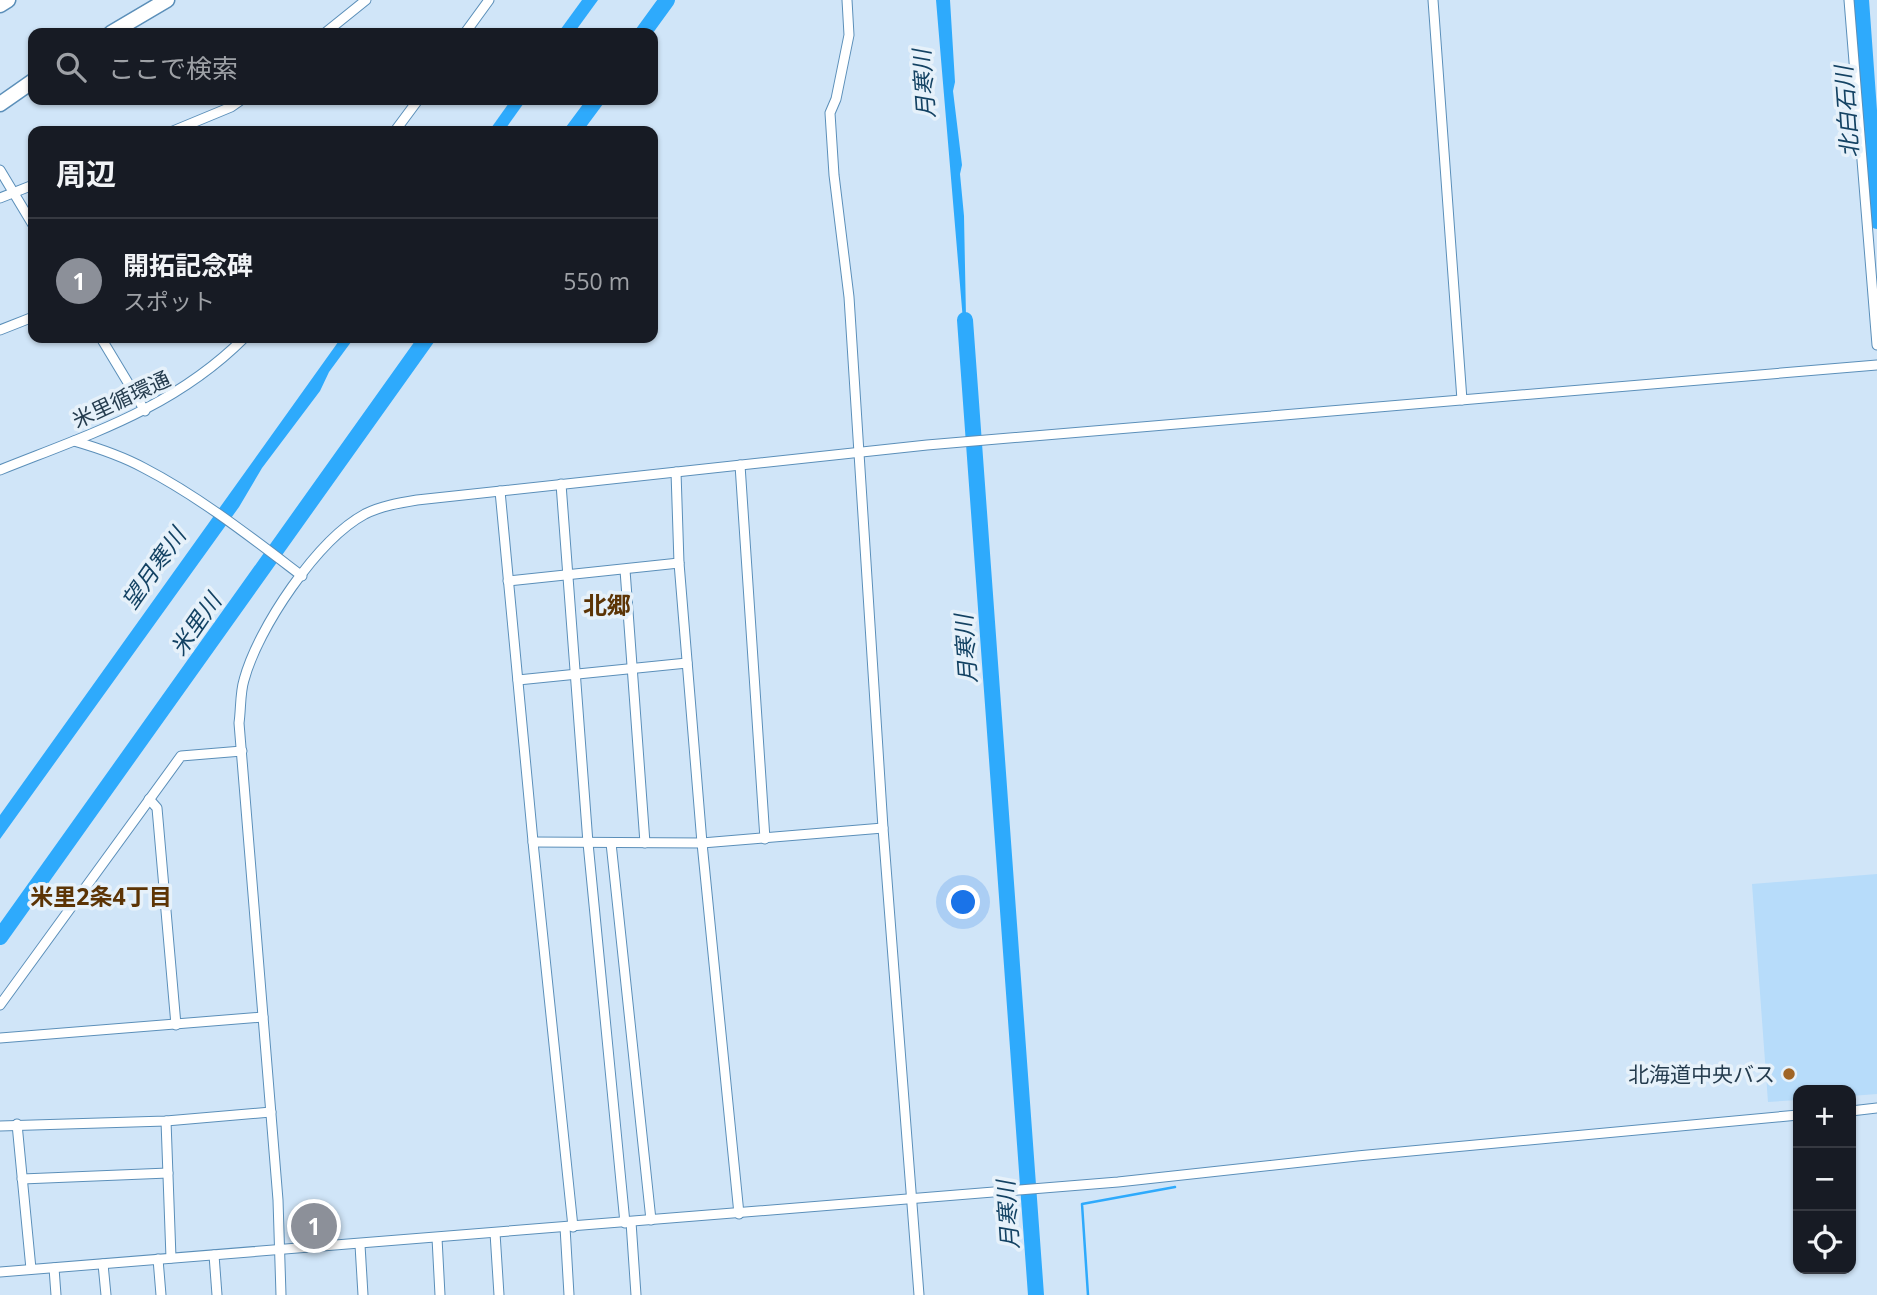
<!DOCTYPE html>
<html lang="ja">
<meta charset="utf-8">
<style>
:root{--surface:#171b24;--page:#20242c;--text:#f1f3f6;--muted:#9ea1a6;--line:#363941;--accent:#8c9099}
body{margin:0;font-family:"Open Sans","Noto Sans JP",sans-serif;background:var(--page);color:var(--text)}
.controls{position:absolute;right:21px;bottom:21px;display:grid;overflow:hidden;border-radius:14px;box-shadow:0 2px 5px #0004}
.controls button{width:63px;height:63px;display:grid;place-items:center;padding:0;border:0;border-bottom:2px solid var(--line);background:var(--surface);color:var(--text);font:35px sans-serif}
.you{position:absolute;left:964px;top:903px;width:24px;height:24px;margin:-18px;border:5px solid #fff;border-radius:50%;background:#1a73e8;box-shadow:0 0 0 10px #1a73e833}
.badge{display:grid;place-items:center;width:46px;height:46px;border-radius:50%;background:var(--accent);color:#fff;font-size:23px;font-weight:700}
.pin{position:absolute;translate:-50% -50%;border:4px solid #fff;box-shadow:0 2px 7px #0006}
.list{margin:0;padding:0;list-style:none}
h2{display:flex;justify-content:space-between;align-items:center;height:91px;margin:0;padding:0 28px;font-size:30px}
h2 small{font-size:23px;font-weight:400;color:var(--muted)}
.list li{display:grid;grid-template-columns:46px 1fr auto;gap:21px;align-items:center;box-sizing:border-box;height:126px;padding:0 28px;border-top:2px solid var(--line)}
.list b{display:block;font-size:26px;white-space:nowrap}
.list p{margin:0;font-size:23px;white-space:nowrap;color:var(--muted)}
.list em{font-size:23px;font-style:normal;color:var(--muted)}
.icon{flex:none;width:38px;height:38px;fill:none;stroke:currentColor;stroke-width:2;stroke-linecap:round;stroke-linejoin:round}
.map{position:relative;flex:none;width:1877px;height:1295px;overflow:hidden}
.search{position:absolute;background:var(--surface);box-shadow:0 2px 5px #0004;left:28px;top:28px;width:630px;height:77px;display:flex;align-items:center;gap:18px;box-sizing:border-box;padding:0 24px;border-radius:14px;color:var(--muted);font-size:26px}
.panel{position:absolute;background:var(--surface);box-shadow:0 2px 5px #0004;left:28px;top:126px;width:630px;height:217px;border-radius:14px}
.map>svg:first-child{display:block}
</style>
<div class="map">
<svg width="1877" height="1295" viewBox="0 0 1877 1295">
<rect width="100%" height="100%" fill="#d0e5f8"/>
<!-- built -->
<polygon fill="#b7dcfa" points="1877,874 1877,1094 1851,1096 1851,1090 1798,1090 1798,1100 1768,1102 1752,884"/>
<!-- water -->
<g fill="#2eaafc">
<polygon points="582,0 598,0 574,33 558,33"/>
<polygon points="936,0 950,0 955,82 953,91 962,165 960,174 964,216 967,368"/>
<polygon points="511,100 526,100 504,131 489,131"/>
<polygon points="341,338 354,338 329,372 320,391 262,468 239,507 0,839 0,815"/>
</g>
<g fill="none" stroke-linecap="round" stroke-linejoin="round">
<!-- stream -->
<polyline stroke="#2eaafc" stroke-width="2.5" points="1088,1295 1082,1204 1175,1187"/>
<!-- river -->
<g stroke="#2eaafc" stroke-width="16">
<polyline points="1861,0 1877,221"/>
<polyline points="643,33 667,0"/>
<polyline points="573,131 596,100"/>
<polyline points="965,320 1036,1295"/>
<polyline points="0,937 427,338"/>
</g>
<!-- minor casing -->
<g stroke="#5b8fb9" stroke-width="11">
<g id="minor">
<polyline points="847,0 849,35 836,99 830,113 834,175 849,297 883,828 919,1295"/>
<polyline points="1433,0 1462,400"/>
<polyline points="1849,0 1877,345"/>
<polyline points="325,33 366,0"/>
<polyline points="465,33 489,0"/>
<polyline points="173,131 231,107 241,100"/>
<polyline points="395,131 418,100"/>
<polyline points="0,170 33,225"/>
<polyline points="0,198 33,185"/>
<polyline points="0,330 33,317"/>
<polyline points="101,338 145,411"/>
<path d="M 74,441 C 98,448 122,456 144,468 C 200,497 252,538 302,576"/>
<polyline points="740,465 765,839"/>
<path d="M 0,470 C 90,434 174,408 244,338"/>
<polyline points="676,472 679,563 702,843 739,1214"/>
<polyline points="561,484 588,843 625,1223"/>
<polyline points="500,491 534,852 573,1227"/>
<polyline points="625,570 645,843"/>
<polyline points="508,581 679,563"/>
<polyline points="518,680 687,663"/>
<polyline points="149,799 157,808 176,1025"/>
<polyline points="533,842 702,843 883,828"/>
<polyline points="611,843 651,1220"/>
<polyline points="0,1005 181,756 242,751"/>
<polyline points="0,1038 263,1017"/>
<polyline points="1851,1111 1877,1108"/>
<polyline points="166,1121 171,1258"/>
<polyline points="17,1124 31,1269"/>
<polyline points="0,1126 166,1121 271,1112"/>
<polyline points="22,1179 168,1173"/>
<polyline points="631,1222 636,1295"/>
<polyline points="565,1227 569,1295"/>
<polyline points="495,1233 499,1295"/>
<polyline points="437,1238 440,1295"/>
<polyline points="360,1245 363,1295"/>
<polyline points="214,1255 217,1295"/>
<polyline points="158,1259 161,1295"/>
<polyline points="103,1264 106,1295"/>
<polyline points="54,1268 56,1295"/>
<polyline points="0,1272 1118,1182 1357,1156 1798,1115"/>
<path d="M 281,1295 L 278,1200 L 239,723 C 241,709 240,693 244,680 C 258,628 317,540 365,514 C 381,506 399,503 417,500 L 927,445 L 1877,365"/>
</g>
</g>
<!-- highway casing -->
<g stroke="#5b8fb9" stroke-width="17">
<g id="highway">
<polyline points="0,5 8,0"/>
<polyline points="111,33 167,0"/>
<polyline points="0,104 33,81"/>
</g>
</g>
<!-- minor -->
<use href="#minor" stroke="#fff" stroke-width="9"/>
<!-- highway -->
<use href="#highway" stroke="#fff" stroke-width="14"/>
</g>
<!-- markers -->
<circle fill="#a06526" stroke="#e6f1fa" stroke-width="2.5" cx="1789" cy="1074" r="7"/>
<g text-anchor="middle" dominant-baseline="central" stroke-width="7" stroke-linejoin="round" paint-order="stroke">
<!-- street labels -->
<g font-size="21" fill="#253c4e" stroke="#e6f1fa">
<text transform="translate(121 399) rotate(-25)">米里循環通</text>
</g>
<!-- poi labels -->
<g font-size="21" fill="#253c4e" stroke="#e6f1fa" text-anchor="end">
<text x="1775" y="1074">北海道中央バス</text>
</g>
<!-- water labels -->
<g font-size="23" font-style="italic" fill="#134263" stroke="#e6f1fa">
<text transform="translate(923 84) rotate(-94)">月寒川</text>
<text transform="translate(1846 112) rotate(-94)">北白石川</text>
<text transform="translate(153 568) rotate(-55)">望月寒川</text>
<text transform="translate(195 624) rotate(-55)">米里川</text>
<text transform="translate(965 649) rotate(-94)">月寒川</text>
<text transform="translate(1007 1215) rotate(-94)">月寒川</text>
</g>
<!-- neighbourhood labels -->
<g font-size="23" font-weight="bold" fill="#5c3405" stroke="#e6f1fa">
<text x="101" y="896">米里2条4丁目</text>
</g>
<!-- quarter labels -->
<g font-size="24" font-weight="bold" fill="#5c3405" stroke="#e6f1fa">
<text x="607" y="604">北郷</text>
</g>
</g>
</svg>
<div class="controls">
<button>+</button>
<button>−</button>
<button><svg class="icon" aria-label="locate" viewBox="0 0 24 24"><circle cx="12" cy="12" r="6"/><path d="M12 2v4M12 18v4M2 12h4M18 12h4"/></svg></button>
</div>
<div class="you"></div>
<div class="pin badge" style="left:314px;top:1226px">1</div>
<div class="search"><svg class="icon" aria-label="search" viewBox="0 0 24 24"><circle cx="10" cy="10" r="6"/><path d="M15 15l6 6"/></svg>ここで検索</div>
<section class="panel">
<h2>周辺<small></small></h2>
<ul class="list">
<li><span class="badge">1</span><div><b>開拓記念碑</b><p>スポット</p></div><em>550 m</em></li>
</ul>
</section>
</div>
